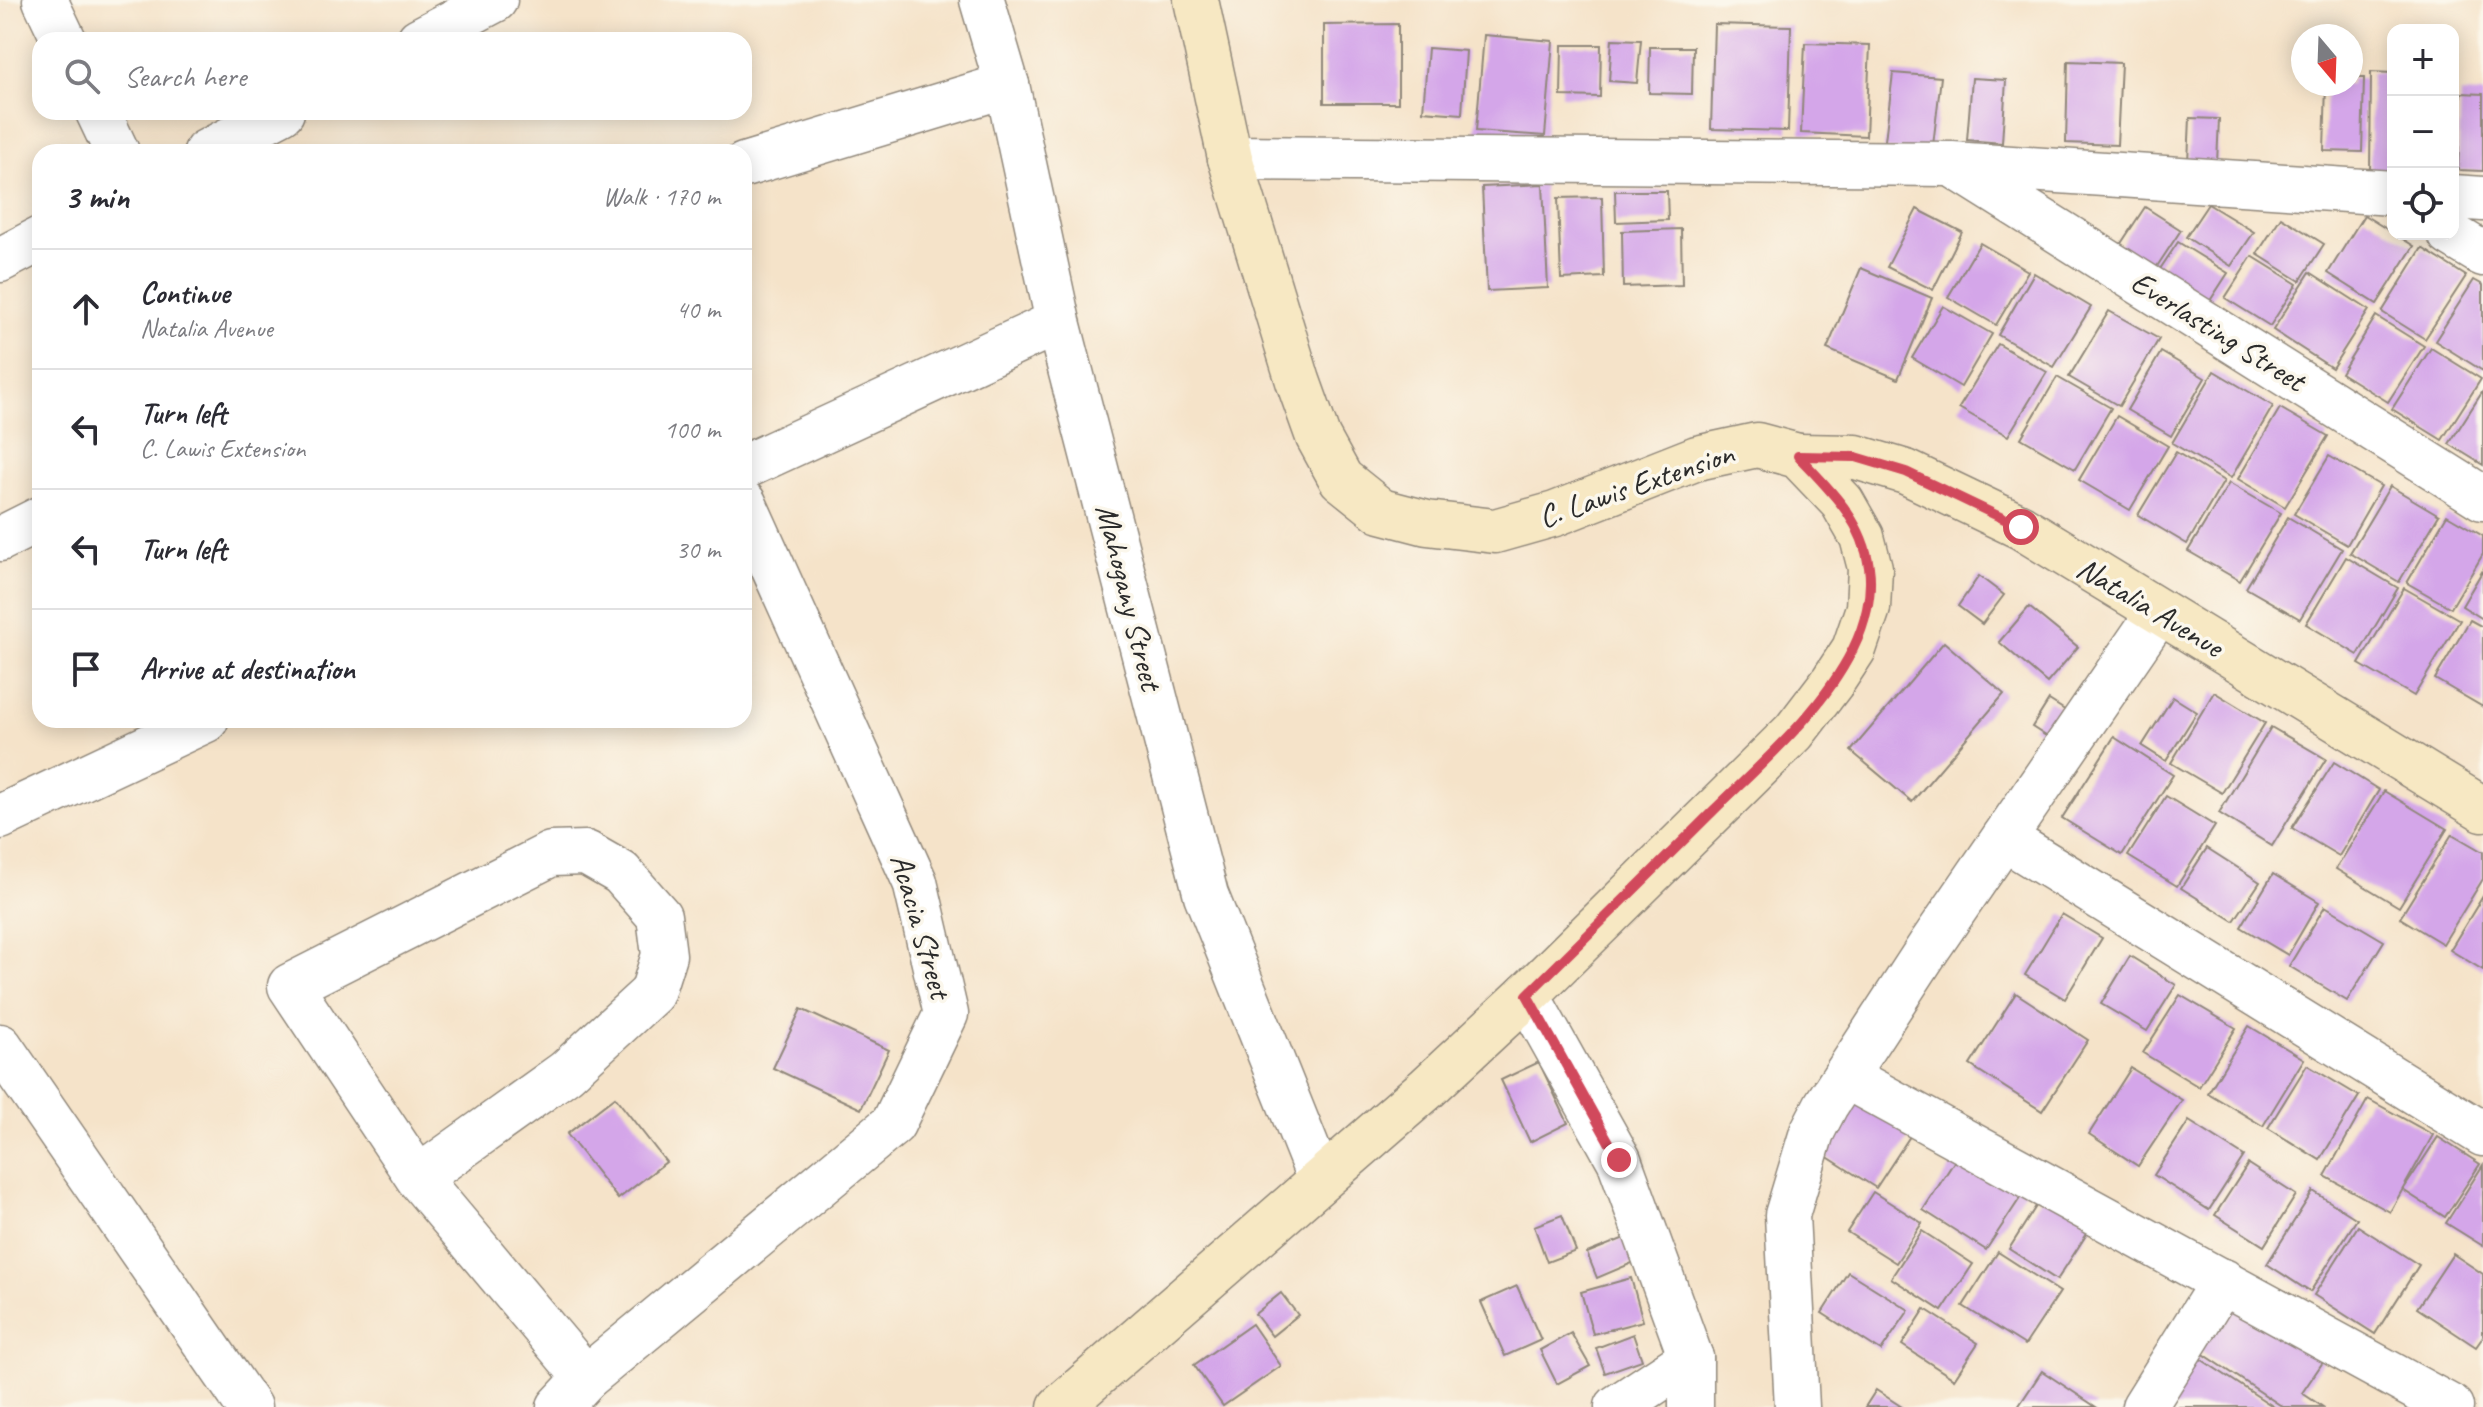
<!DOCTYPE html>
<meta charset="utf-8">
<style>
:root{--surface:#fff;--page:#f7f7f7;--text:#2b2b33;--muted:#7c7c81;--line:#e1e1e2}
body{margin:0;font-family:Caveat,sans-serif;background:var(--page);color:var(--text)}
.controls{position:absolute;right:24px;top:24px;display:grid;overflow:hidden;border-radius:16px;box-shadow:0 4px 20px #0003}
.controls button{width:72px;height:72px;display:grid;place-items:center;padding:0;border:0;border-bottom:2px solid var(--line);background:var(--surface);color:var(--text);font:40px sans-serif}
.compass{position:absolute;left:2291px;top:24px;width:72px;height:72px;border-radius:50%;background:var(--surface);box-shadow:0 4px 20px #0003;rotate:161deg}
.stop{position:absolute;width:24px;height:24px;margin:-18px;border:6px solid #d1495b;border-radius:50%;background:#fff}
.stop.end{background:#d1495b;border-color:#fff;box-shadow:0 2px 8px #0008}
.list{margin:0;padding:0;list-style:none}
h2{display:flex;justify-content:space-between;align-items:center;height:104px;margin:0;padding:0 32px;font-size:34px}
h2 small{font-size:26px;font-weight:400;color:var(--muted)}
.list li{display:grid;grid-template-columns:52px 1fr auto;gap:24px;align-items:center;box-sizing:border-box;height:120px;padding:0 32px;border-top:2px solid var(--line)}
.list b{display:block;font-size:30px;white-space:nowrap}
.list p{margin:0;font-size:26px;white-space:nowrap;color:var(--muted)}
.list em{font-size:26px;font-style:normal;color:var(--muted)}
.icon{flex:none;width:44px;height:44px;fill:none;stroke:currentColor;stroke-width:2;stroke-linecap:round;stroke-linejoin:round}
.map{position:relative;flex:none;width:2483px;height:1407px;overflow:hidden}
.search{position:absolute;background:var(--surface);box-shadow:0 4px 20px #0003;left:32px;top:32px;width:720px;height:88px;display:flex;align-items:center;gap:20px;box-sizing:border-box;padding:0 28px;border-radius:24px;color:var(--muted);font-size:30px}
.panel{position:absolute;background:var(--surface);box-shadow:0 4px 20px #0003;left:32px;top:144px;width:720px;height:584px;border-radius:24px}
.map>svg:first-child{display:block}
</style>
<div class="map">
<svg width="2483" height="1407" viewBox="0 0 2483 1407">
<rect width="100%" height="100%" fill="#fbf7ec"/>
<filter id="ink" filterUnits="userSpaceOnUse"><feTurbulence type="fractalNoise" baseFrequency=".0125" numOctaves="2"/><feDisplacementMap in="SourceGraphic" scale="16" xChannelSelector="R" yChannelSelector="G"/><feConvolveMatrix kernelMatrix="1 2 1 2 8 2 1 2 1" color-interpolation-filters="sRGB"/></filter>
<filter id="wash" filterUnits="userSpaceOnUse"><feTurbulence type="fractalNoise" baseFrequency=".006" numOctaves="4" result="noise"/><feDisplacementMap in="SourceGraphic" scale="32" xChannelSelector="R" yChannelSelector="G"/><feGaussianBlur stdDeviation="1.8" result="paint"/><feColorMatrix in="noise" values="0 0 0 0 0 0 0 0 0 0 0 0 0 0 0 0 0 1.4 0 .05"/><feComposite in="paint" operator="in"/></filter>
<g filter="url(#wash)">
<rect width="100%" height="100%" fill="#f5e3c9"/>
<g id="blocks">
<!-- building -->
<g fill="#d4a6e9">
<polygon points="1398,24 1398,103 1324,103 1324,25"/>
<polygon points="1714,24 1791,26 1788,131 1711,129"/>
<polygon points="1484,35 1553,41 1545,136 1476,131"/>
<polygon points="1612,39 1641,40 1637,83 1609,81"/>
<polygon points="1805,43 1870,45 1866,136 1801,133"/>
<polygon points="1562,45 1601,45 1600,97 1561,96"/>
<polygon points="1650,47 1693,47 1692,94 1649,93"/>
<polygon points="1428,48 1466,51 1462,114 1423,111"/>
<polygon points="2068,61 2121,63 2117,145 2066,143"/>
<polygon points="2371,72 2393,73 2393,175 2370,175"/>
<polygon points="1893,73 1941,77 1932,154 1884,149"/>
<polygon points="1972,78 2006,80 2002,143 1967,140"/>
<polygon points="2351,78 2364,78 2362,152 2324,151 2326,84 2351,84"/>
<polygon points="2461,93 2483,94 2483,171 2458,170"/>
<polygon points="2190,118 2219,119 2217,163 2188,162"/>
<polygon points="1543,184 1548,288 1487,291 1482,187"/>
<polygon points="1615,191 1667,191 1668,220 1616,222"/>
<polygon points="1602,197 1604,277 1561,279 1558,198"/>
<polygon points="2208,204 2254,232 2231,266 2186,237"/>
<polygon points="2145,207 2181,230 2150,277 2114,254"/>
<polygon points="1917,209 1962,232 1933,290 1887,267"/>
<polygon points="2364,215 2414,246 2377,304 2328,273"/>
<polygon points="2281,217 2324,244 2300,281 2257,254"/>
<polygon points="1681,229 1682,285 1623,287 1622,231"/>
<polygon points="2178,242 2228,273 2202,313 2152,281"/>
<polygon points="1980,243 2028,271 1996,325 1948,297"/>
<polygon points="2422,248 2466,276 2425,339 2382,312"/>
<polygon points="2252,256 2297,284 2270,326 2225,298"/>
<polygon points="1861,268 1932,298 1898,379 1827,349"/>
<polygon points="2310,272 2369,310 2332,368 2273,330"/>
<polygon points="2034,273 2091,307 2054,367 1998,335"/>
<polygon points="2474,280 2483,285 2483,371 2435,341"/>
<polygon points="1943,306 1992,334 1961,387 1912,358"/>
<polygon points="2109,311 2159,339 2119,406 2069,377"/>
<polygon points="2376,316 2424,346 2388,402 2341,373"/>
<polygon points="1998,344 2047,372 2008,436 1959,408"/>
<polygon points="2431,348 2481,379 2442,440 2392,409"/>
<polygon points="2161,352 2205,378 2171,436 2127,410"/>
<polygon points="2214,371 2273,406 2231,478 2172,443"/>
<polygon points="2057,377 2111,408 2075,469 2021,438"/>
<polygon points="2483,391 2483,465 2449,444"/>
<polygon points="2280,408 2328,436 2285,507 2238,479"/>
<polygon points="2117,416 2168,446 2130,510 2079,480"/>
<polygon points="2176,452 2224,481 2187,544 2138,515"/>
<polygon points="2329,456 2381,486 2347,545 2294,514"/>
<polygon points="2229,483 2281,513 2240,581 2188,551"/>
<polygon points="2390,486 2439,515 2399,582 2350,553"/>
<polygon points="2447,515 2483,536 2483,554 2451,608 2407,583"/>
<polygon points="2288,517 2342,549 2300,619 2246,588"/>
<polygon points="2346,557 2398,588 2358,655 2306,624"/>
<polygon points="2483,570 2483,619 2462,606"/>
<polygon points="1979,576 2004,595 1982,624 1958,606"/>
<polygon points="2404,588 2460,620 2414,696 2359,664"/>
<polygon points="2029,607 2078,647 2047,683 1999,642"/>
<polygon points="2470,620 2483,627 2483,707 2435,679"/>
<polygon points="1944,642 2004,694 1912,802 1851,751"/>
<polygon points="2214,692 2265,723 2222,793 2171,763"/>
<polygon points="2173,697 2197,712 2166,761 2142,746"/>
<polygon points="2049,700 2074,716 2057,743 2032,727"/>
<polygon points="2271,727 2326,759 2272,846 2219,813"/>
<polygon points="2114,737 2173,775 2122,855 2062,818"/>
<polygon points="2334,762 2379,790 2339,856 2292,828"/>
<polygon points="2384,791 2447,829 2399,907 2336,869"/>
<polygon points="2166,796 2215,826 2177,886 2128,856"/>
<polygon points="2452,834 2483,852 2483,879 2443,944 2400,918"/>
<polygon points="2207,848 2260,882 2234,921 2181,888"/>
<polygon points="2273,874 2319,902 2288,955 2241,927"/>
<polygon points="2483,896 2483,970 2450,950"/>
<polygon points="2325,906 2384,941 2347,1001 2289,966"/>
<polygon points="2062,914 2102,938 2065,999 2025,975"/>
<polygon points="2130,956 2176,985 2147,1031 2101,1004"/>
<polygon points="2016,993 2088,1040 2042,1111 1970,1065"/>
<polygon points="2180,995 2236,1028 2199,1087 2143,1053"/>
<polygon points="801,1009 889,1050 861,1109 773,1068"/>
<polygon points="2249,1026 2304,1059 2263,1126 2208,1093"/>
<polygon points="1539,1062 1568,1123 1530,1142 1501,1080"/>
<polygon points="2307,1065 2359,1096 2320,1160 2268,1128"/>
<polygon points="2131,1068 2182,1100 2138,1166 2089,1134"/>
<polygon points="1856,1092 1914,1130 1876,1188 1818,1151"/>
<polygon points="615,1097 666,1162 618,1199 567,1134"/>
<polygon points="2368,1099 2433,1135 2390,1212 2325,1176"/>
<polygon points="2189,1121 2244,1156 2209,1210 2154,1175"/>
<polygon points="2438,1137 2480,1164 2445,1217 2403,1190"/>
<polygon points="1965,1145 2028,1186 1986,1250 1923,1210"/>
<polygon points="2248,1164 2296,1195 2264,1246 2215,1215"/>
<polygon points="2483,1165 2483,1246 2446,1223"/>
<polygon points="2313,1191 2357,1219 2310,1292 2267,1264"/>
<polygon points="1873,1192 1922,1223 1896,1263 1847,1232"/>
<polygon points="2045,1192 2094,1223 2057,1280 2009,1249"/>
<polygon points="1562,1215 1576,1251 1547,1262 1534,1226"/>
<polygon points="2358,1226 2419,1265 2375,1334 2314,1295"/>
<polygon points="1922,1231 1973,1264 1942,1311 1891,1278"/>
<polygon points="1627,1237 1637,1261 1597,1278 1587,1253"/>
<polygon points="1998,1252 2060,1292 2025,1345 1963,1306"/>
<polygon points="2453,1254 2483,1274 2483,1337 2476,1347 2417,1308"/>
<polygon points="1848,1272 1909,1310 1881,1351 1822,1313"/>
<polygon points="1631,1278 1643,1321 1593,1334 1581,1292"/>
<polygon points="1517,1286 1541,1340 1505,1356 1481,1302"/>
<polygon points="1281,1293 1298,1315 1272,1336 1255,1314"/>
<polygon points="2229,1300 2323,1362 2302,1393 2323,1407 2283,1407 2196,1349"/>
<polygon points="1925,1309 1978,1343 1954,1379 1902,1345"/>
<polygon points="1252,1324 1281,1366 1223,1406 1194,1365"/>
<polygon points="1571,1333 1590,1366 1557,1384 1540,1350"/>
<polygon points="1633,1334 1642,1360 1605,1373 1596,1348"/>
<polygon points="2196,1356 2274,1407 2161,1407"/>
<polygon points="2042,1371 2096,1407 2018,1407"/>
<polygon points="1876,1390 1902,1407 1865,1407"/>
</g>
</g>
</g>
<g filter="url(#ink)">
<use href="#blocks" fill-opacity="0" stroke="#90877a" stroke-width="2"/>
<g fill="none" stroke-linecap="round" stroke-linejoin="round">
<!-- street casing -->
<g stroke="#90877a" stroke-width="47">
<g id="street">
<polyline points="45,0 64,40"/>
<polyline points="982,0 1007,85 1058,322 1206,895 1320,1180"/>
<polyline points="419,40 495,0"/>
<polyline points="98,112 117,152"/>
<polyline points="206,152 282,112"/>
<polyline points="1230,158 1952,164 2393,193"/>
<polyline points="744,165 1007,85"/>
<polyline points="1958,168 2483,498"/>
<polyline points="2453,197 2483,199"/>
<polyline points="2450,234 2483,254"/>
<polyline points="0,260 40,239"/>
<polyline points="744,467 1058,322"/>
<polyline points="0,539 40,519"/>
<polyline points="0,817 206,720"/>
<polyline points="2004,838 2483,1134"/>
<polyline points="1527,995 1619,1160 1691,1358 1691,1407"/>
<polyline points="0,1046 249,1407"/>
<polyline points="1845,1076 2451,1407"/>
<polyline points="418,1178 566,1072 652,993 664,955 659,916 621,873 586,853 551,854 290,986 418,1178 586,1378"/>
<polyline points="559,1407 586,1378 893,1124 946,1014 915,882 744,503"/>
<polyline points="1617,1407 1691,1358"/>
<polyline points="1797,1407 1787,1215 1812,1132 1826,1105 1929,947 2159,612"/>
<polyline points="2144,1407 2223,1281"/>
</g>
</g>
<!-- secondary casing -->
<g stroke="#90877a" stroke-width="47">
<g id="secondary">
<polyline points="1798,456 1856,457 1906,472 2021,527 2483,809"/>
<polyline points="1060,1407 1427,1088 1527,995 1794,732 1833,681 1854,649 1868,608 1870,568 1862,537 1842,502 1798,456 1757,445 1697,458 1555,514 1495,531 1427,523 1381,511 1341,479 1318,437 1298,381 1230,158 1196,0"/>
</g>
</g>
<!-- street -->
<use href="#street" stroke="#fff" stroke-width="44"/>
<!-- secondary -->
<use href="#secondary" stroke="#f7e8c3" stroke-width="44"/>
</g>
</g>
<g fill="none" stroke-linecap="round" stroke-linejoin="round" filter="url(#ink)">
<!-- route -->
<path stroke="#d1495b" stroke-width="10" d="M 1619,1160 L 1527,995 C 1590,933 1652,872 1714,810 C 1764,761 1821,713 1853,649 C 1865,625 1873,594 1869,567 C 1863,520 1829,489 1798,456 L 1856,457 L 1906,472 L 2021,527"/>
</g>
<g text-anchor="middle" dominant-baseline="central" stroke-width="7" stroke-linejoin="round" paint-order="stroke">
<!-- street labels -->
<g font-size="32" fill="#2b2b2b" stroke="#fbf7ec">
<text transform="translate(2218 331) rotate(32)">Everlasting Street</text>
<text transform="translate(1636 485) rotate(-19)">C. Lawis Extension</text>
<text transform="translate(1129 597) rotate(76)">Mahogany Street</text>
<text transform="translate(2150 607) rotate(31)">Natalia Avenue</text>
<text transform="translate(921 926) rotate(74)">Acacia Street</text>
</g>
</g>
</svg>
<div class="controls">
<button>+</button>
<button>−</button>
<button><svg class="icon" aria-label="locate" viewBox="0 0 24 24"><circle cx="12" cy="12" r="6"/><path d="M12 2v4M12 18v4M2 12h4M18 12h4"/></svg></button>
</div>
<svg class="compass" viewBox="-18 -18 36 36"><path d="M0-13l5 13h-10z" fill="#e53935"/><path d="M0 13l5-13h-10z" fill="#7c7c81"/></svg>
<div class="stop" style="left:2021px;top:527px"></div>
<div class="stop end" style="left:1619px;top:1160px"></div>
<div class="search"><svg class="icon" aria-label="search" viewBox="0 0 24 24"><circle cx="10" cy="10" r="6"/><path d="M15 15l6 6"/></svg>Search here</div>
<section class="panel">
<h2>3 min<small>Walk · 170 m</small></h2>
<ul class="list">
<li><svg class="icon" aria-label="ahead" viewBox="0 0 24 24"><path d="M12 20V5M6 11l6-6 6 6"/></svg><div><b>Continue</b><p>Natalia Avenue</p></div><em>40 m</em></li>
<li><svg class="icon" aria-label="left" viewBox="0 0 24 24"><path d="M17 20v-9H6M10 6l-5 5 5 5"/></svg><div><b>Turn left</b><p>C. Lawis Extension</p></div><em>100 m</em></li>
<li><svg class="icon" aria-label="left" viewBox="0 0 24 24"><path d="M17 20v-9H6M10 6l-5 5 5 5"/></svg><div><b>Turn left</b></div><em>30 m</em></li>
<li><svg class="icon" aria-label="arrive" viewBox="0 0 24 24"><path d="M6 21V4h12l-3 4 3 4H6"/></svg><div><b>Arrive at destination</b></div></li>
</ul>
</section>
</div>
